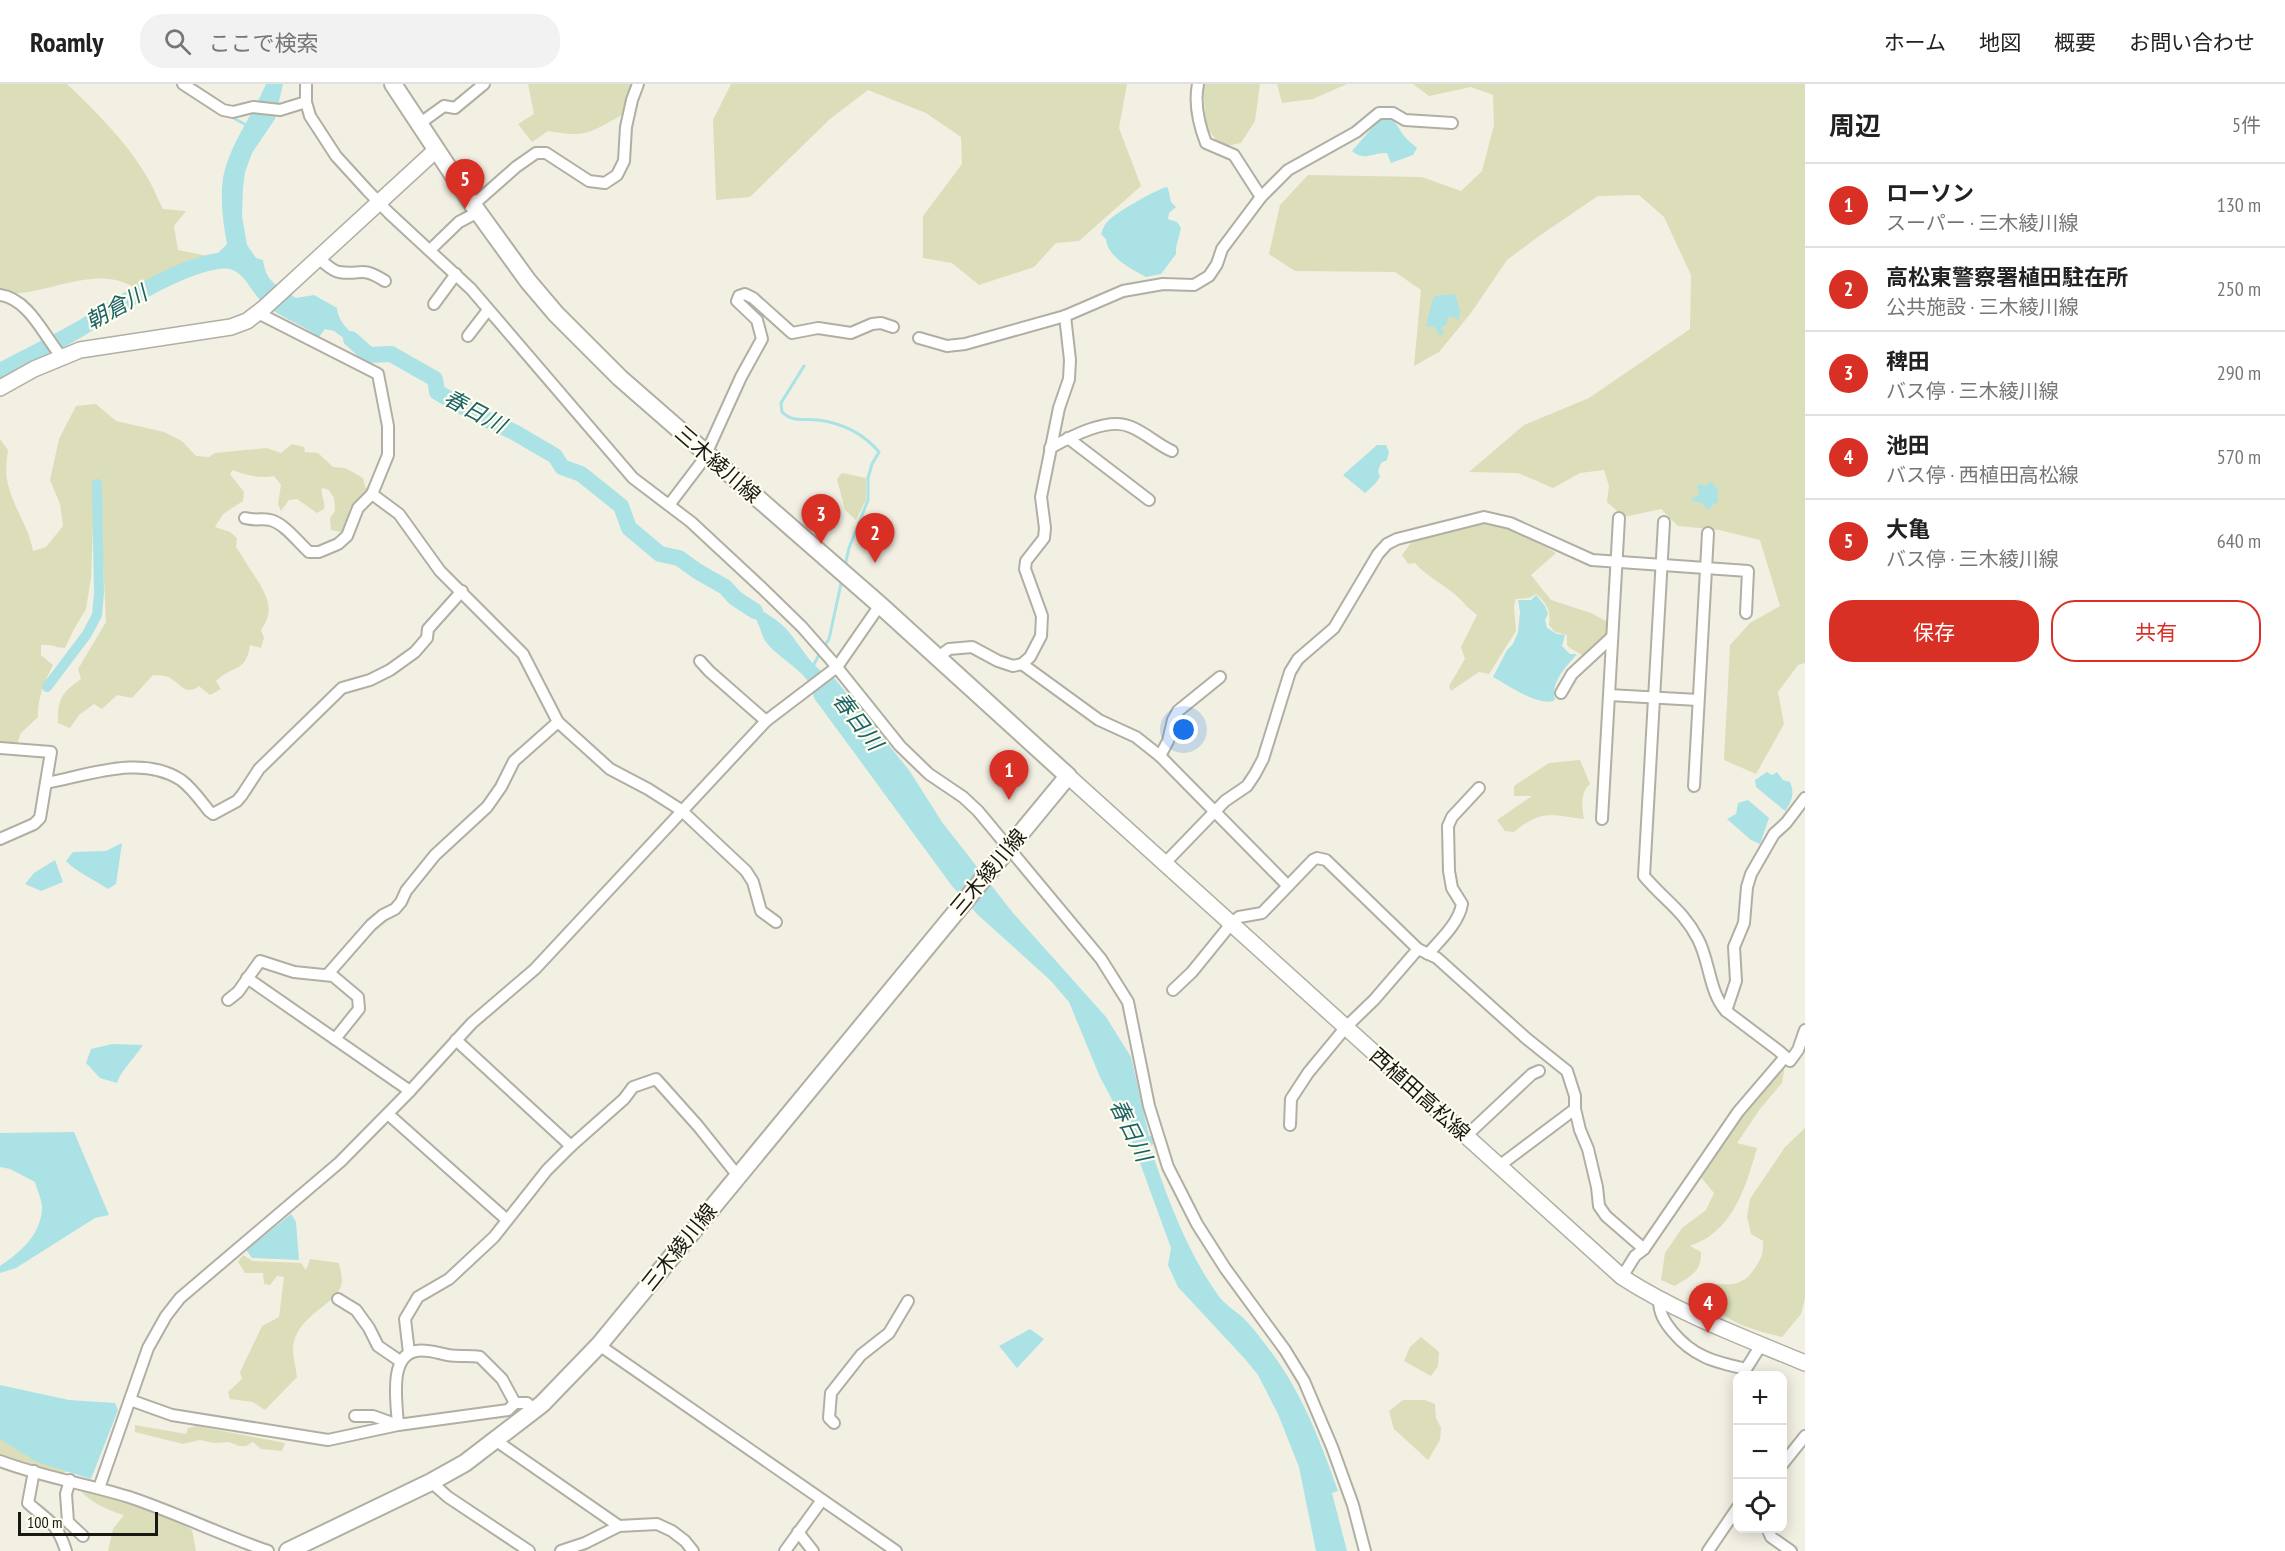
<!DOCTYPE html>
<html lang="ja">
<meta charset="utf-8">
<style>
:root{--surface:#fff;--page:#f2f2f2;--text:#222;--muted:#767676;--line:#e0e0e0;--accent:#d93025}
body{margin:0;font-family:"PT Sans Narrow","Noto Sans JP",sans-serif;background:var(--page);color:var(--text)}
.controls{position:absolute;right:18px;bottom:18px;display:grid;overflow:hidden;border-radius:12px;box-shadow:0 3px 15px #0003}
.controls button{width:54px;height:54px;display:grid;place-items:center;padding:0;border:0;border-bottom:2px solid var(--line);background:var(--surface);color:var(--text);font:30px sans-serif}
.scale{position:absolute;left:18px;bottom:15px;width:140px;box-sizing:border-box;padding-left:6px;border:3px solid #191813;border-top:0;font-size:16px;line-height:21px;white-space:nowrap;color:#191813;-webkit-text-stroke:4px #fffdf0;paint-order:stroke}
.you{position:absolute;left:1184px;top:646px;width:21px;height:21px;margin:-15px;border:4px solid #fff;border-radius:50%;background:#1a73e8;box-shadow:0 0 0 9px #1a73e833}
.badge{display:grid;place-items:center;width:39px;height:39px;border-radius:50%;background:var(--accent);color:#fff;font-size:20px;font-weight:700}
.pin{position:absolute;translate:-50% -50px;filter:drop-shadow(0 2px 3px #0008)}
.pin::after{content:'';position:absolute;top:32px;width:21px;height:18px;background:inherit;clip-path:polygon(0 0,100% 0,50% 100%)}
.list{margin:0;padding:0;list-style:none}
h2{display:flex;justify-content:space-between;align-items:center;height:78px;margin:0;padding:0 24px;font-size:26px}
h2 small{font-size:20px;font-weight:400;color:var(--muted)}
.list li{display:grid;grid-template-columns:39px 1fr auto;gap:18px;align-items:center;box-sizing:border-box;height:84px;padding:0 24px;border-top:2px solid var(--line)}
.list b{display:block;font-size:22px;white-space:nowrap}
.list p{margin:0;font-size:20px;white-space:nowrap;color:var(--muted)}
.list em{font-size:20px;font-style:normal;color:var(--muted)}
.actions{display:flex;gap:12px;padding:18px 24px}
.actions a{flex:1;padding:14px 0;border:2px solid var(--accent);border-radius:24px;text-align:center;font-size:21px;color:var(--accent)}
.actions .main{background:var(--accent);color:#fff}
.icon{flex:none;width:33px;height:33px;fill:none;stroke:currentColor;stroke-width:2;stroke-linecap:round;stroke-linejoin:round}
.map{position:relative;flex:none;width:1805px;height:1467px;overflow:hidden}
header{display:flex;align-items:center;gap:36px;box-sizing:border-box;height:84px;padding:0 30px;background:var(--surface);border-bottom:2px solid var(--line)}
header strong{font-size:28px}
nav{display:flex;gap:33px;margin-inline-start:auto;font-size:21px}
.search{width:420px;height:54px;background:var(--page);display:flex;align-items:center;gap:15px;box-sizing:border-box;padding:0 21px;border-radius:24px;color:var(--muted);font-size:22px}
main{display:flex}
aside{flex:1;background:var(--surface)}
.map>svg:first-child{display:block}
</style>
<header>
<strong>Roamly</strong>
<div class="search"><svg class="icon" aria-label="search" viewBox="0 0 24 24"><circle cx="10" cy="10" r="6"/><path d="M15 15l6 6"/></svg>ここで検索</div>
<nav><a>ホーム</a><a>地図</a><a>概要</a><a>お問い合わせ</a></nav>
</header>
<main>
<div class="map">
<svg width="1805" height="1467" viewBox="0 0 1805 1467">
<rect width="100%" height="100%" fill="#f2f0e3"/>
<!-- green -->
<g fill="#dbdeb9">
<path d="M 0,0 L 67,0 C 95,27 126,57 146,91 C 153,102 157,114 163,125 L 186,127 L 174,142 L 178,166 L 208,172 L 137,205 C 94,177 47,214 0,209 Z"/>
<path d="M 528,0 L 631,0 L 622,31 C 589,49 586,54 548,47 L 532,58 L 518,40 L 534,30 Z"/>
<polygon points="731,0 1127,0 1119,44 1141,102 1079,157 1056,159 1034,183 979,201 952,179 923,174 923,132 962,80 961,53 926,29 868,6 830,35 750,113 716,116 713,36"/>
<polygon points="1203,0 1260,0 1255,37 1241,59 1222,63 1206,43"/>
<polygon points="1277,0 1347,0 1313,15 1282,19"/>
<polygon points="1413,0 1805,0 1805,579 1798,581 1778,608 1784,640 1756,690 1724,676 1730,561 1750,539 1780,522 1760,456 1719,446 1678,442 1661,425 1624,433 1607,418 1609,402 1604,386 1580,389 1553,404 1518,389 1469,388 1524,341 1589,314 1690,245 1691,191 1664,133 1639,111 1598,112 1539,152 1507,176 1471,229 1439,268 1414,282 1421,206 1395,188 1295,187 1269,170 1280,121 1308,91 1422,93 1461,107 1482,87 1494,41 1493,11 1471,3 1429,12"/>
<path d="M 96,320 L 116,337 L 164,348 L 182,357 L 196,372 L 209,373 L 215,369 L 267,364 L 281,369 L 292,360 L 304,363 L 305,368 L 318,369 L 333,383 L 345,384 L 363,394 L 365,403 L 369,405 C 364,412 359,414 353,420 C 345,429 351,436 341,448 L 331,446 L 330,434 L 335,427 L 334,414 L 329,406 L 322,404 C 320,412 326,417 324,425 L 317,429 L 297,415 L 289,416 L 281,427 L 278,420 L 281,401 L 274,392 C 262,395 244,391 233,386 L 230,390 L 244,408 L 243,417 L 223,430 L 215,443 L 230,448 L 237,454 L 236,463 C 243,472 247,482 254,491 C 266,510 276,525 261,546 L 264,554 L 261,564 L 250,561 C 246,589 234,580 216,597 L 221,605 L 210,611 L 199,602 C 185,613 181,599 168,593 C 164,591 158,592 153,591 L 132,614 L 117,611 L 102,625 L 94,620 L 79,631 L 70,644 L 58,639 C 57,616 62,608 81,595 L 78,585 L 106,538 L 100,411 L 94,413 L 91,494 L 86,525 L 74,545 L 65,564 C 57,564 50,560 41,561 L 41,571 L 53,581 C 45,597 37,615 38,633 L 21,649 L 17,660 L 8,660 L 0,657 L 0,355 L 8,366 C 6,379 5,392 9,404 C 15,426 29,444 33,467 L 46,463 L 63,442 L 60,420 L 50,396 L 59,355 L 76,322 Z"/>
<polygon points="842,389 866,394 866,416 856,436 845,426 837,395"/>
<path d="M 1493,438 L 1540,460 L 1556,469 L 1531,491 L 1551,516 L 1591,529 L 1608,538 L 1606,554 L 1584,573 C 1579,567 1571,567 1567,561 L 1567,551 L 1555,548 L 1549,541 C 1551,526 1547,520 1536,510 L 1529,514 L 1516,515 L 1514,522 L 1516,547 L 1489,590 L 1479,588 L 1451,607 L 1449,602 L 1465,575 L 1461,563 L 1477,531 C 1470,526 1466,521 1460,515 C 1446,501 1428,494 1415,479 L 1408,480 L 1402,471 L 1413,456 L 1467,440 Z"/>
<path d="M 1580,676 L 1590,700 C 1580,708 1582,723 1584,735 C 1550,731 1542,725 1514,748 L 1505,747 L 1497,736 L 1532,712 L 1514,712 L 1514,702 L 1549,679 Z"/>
<path d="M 1785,981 L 1782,999 L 1760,1025 L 1737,1059 L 1757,1064 C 1748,1095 1738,1131 1711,1151 C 1705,1156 1696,1159 1690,1162 L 1701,1168 C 1702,1188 1690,1192 1675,1202 L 1661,1196 L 1665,1169 L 1682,1144 L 1706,1126 L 1714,1109 L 1700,1092 L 1736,1038 Z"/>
<path d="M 1805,1044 L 1805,1215 L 1801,1230 L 1782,1253 C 1752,1245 1707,1236 1707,1199 C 1728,1201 1742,1204 1755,1184 C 1762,1173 1763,1171 1763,1157 L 1751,1150 L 1747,1133 L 1750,1115 L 1785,1063 Z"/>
<path d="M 243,1171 L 253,1177 L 301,1179 L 306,1186 L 310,1175 L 339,1179 C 340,1184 342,1192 342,1198 C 340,1220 294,1231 293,1265 C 293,1274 296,1284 297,1293 L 265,1326 L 253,1318 L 230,1315 L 228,1308 L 242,1295 L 240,1288 L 262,1242 L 279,1233 L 284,1193 L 277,1192 L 270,1201 L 264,1200 L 263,1189 L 245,1189 L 238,1178 Z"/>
<polygon points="1421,1253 1439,1268 1438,1282 1431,1292 1404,1277 1410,1263"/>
<polygon points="1403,1316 1425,1316 1435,1320 1436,1334 1441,1344 1440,1356 1428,1376 1394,1345 1389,1327"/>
<polygon points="135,1341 186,1350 188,1344 197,1342 285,1359 282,1367 261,1365 253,1358 246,1362 239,1362 229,1358 214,1359 200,1356 183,1360 135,1348"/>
<polygon points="0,1351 70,1386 61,1390 0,1370"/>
<path d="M 76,1402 L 166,1429 L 192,1446 L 196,1467 L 108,1467 L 113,1445 L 124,1431 C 106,1426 88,1417 76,1402 Z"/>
</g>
<!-- water -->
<g fill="#abe2e6">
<path d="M 266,0 L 283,0 L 275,35 L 252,69 L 245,88 L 243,103 L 242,132 L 247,161 L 256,174 L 263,176 C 266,199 277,201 296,214 L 314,211 L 337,224 C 339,246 362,251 367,271 L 334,247 L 325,245 L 319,253 C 300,239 275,232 259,215 C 250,205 244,189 230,185 C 221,183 198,188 187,189 L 215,172 L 227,160 C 223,138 220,116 223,94 C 229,61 253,31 266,0 Z"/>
<path d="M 1390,34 C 1400,42 1399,47 1406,54 C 1409,58 1413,60 1417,64 L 1413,71 L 1391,79 L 1387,69 C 1373,68 1364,78 1352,67 L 1379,36 Z"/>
<path d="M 1166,103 L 1168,104 L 1171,118 L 1176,123 L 1169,129 L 1168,135 L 1177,138 L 1181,144 L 1176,164 L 1176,170 L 1161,190 L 1146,193 C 1133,186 1107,173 1106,155 L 1101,150 C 1103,145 1104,141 1108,137 C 1118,127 1152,108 1166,103 Z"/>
<polygon points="1455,210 1460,227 1459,236 1449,232 1446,241 1441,244 1444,250 1439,251 1435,243 1426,242 1432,217 1435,212"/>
<polygon points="1377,361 1386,361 1389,368 1387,376 1381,379 1378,387 1380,393 1375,400 1365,409 1343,391"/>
<path d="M 1712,397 L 1713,401 L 1719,406 L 1717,410 L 1718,418 L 1712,421 L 1710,425 L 1706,425 C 1703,416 1699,419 1692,417 L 1692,414 L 1698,412 L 1699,408 L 1697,402 L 1701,400 L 1706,402 Z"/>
<path d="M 1536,511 L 1545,522 L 1548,530 L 1545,536 L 1547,544 L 1557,550 L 1565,551 L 1562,562 L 1570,570 L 1577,570 C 1567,582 1550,598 1555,616 C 1540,624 1508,601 1493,593 L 1507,566 L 1513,560 L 1518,548 L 1520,528 L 1518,516 L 1531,516 Z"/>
<path d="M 736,512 C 753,522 775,532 787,546 C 804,565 810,584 835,595 L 909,686 L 942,738 L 1013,829 L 1106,933 L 1131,973 L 1149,1052 L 1152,1052 L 1154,1060 L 1150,1062 C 1166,1111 1187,1168 1218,1211 C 1223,1219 1234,1226 1241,1232 C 1251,1241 1260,1253 1268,1264 C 1301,1306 1320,1356 1338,1407 L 1332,1409 L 1347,1467 L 1316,1467 L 1299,1383 L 1278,1330 L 1258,1291 L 1245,1275 L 1178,1203 L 1168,1181 L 1171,1164 L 1128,1046 L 1100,993 L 1069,918 L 1050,896 L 978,831 L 952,802 L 814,614 C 811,586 778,577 764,555 C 761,549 760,543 757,537 C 752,528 742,522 736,512 Z"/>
<path d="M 1767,688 L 1772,691 L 1777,688 L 1783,696 L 1790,698 C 1795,709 1792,717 1785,727 L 1756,703 L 1755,696 Z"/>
<polygon points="1748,716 1769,734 1760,760 1751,756 1727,735 1736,730 1738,719"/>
<path d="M 122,759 L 116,800 L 108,805 C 95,796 76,788 66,777 L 73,768 L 106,767 Z"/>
<polygon points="55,776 63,798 41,807 25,800 34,789"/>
<path d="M 112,960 L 143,961 C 136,972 120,988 117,999 L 100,994 L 86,979 L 91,965 Z"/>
<path d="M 74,1048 L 109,1131 L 95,1134 L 16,1184 L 0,1189 L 0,1182 C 19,1169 40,1152 42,1126 C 43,1118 37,1106 35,1098 L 10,1085 L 0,1083 L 0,1049 Z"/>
<polygon points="291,1130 296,1138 299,1176 252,1174 246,1166"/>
<polygon points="1030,1245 1044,1255 1017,1284 999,1262"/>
<polygon points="0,1301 69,1316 115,1319 118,1326 91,1395 37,1378 0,1355"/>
</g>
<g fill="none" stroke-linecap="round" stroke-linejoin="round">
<!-- stream -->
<g stroke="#abe2e6" stroke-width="3">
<polyline points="230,32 248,42"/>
<path d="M 804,282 L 781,319 L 782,328 C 793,339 804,334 818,336 C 841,339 863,349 879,368 L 872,380 L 868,394 L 868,416 L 849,464 L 845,482"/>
<polyline points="824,563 829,555 842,495"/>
<polyline points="812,584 820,569"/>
</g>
<!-- canal -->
<polyline stroke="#abe2e6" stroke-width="10" points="47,603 87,550 97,531 99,509 97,400"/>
<!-- river -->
<g stroke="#abe2e6" stroke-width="16">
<polyline points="351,255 369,271 391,270 435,295 437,308 477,331 514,348 555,372 562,383 581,390 621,422 629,444 660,470 679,474 697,487 725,503 735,514 755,527"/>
<path d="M 0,287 C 26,273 52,261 78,246 C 117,223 172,184 218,177"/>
</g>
<!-- street casing -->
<g stroke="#b1afa3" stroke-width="14">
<g id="street">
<polyline points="183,0 223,26 233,28 253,23 280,26 306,18"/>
<polyline points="306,0 306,18 310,32 336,72 367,106 389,129 471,205 633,394 691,438 762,504 802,543 831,576 900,662 929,690 963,713 978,727 1101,875 1128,918 1149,1022 1168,1083 1197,1140 1225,1184 1285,1266 1304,1297 1332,1363 1353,1421 1365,1467"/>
<path d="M 1198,0 C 1194,20 1199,41 1206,59 L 1234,71 L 1261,113"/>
<polyline points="419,40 444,22 455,24 484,0"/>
<polyline points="473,121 516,83 536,69 546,69 589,97 605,99 617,91 624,77 626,43 632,16 638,0"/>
<polyline points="430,166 459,138 478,128"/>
<path d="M 319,175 C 325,179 332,187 339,188 C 362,192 360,181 385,197"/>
<path d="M 0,211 C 29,215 44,252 61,272"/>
<polyline points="434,220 456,190"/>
<polyline points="258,229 378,290 388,342 388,371 372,410 399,430 440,487 523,570 558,638 610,685 648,705 681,726 746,787 753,798 761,827 776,838"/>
<polyline points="468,252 488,226"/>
<polyline points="919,254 947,262 965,260 1065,232 1123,207 1163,200 1194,201 1209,192 1217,180 1222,165 1261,113 1288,86 1356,48 1379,29 1393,29 1405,36 1452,39"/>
<polyline points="1068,354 1149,416"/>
<path d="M 1050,364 C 1070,353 1109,332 1131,343 C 1146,349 1158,361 1172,367"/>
<polyline points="706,370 741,293 762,255 757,236 737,217 739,212 745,210 753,214 792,249 818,244 851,249 872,240 881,239 893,243"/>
<polyline points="669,421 707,371"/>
<path d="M 245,434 C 256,437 262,434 270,436 C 284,439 298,458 309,468 L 319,468 L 338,460 L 347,452 L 358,424 L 372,410"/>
<path d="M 1664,438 L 1644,792 C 1664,816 1683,826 1698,855 C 1710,878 1709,908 1726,927 L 1779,967 L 1790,977 L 1798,966 L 1805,946"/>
<polyline points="937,574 949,565 972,563 998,577 1013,582 1022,580 1030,573 1041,552 1042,532 1025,485 1026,477 1044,454 1045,444 1041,413 1059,324 1069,295 1070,276 1065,232"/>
<polyline points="700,577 709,587 766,637"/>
<polyline points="1022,580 1099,636 1136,653 1160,672 1288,802"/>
<polyline points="1561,609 1572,590 1612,553"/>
<polyline points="1609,611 1698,616"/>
<polyline points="0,664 51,668 40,734 34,740 0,755"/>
<polyline points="1160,672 1168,657 1173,636 1178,627 1220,593"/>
<path d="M 46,699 C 89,691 142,670 181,696 C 192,704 201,717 209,727 L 213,730 L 237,717 L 242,711 L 259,685 L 342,604 L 370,596 L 390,586 L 415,568 L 427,554 L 428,545 L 462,507"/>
<polyline points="1694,702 1708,449"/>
<polyline points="1602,735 1619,434"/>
<polyline points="1165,779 1225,717 1247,702 1255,690 1263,675 1290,588 1298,575 1334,544 1378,470 1387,460 1397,455 1484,433 1510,439 1592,476 1748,487 1746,529"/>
<path d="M 1428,870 C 1440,856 1459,839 1462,820 L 1452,804 L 1449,787 L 1448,742 L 1452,733 L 1479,704"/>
<polyline points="328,890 371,841 383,831 395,825 401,818 406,807 435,771 487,723 501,703 514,677 558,638"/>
<polyline points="247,894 410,1007"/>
<polyline points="1173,906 1192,888 1231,840 1239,833 1262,829 1313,776 1317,774 1326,776 1418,865 1437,874 1527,955 1567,987 1575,1012 1575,1025 1580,1046 1588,1065 1597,1103 1599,1122 1606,1132 1644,1165"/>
<polyline points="228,916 238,908 260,877 294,888 333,892 358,913 359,925 335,955"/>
<polyline points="1726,927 1736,897 1734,863 1744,839 1747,803 1751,790 1774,750 1786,739 1805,714"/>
<polyline points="456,956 571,1062"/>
<polyline points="388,1030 507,1136"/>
<polyline points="1290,1041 1291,1015 1308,989 1346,943 1374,916 1418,865"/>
<polyline points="1466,1052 1532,990 1539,987"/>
<polyline points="1499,1082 1575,1025"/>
<polyline points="1622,1193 1635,1172 1644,1165 1738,1028 1785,973"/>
<polyline points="338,1215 356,1226 369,1244 378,1262 400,1277"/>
<path d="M 1659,1216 C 1659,1229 1664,1237 1672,1247 C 1693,1273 1715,1278 1746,1285 L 1761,1261"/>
<polyline points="599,1261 896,1467"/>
<polyline points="409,1269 405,1235 418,1213 449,1195 494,1153 547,1086 571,1062 624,1015 633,1003 656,995 698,1042 738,1092"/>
<path d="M 130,1316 L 172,1331 L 328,1356 L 398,1341 C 397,1320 388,1272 416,1267 C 427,1265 437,1269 448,1271 C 459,1273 469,1271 480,1273 L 502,1295 L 515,1319 L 527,1319 L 535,1326"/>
<polyline points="355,1332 373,1332 398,1341 508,1326 515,1319"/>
<polyline points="834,1339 829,1334 831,1309 861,1271 889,1249 908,1217"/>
<polyline points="495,1356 619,1442 657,1440 672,1447 685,1457 693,1467"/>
<path d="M 0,1377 C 42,1393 87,1400 129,1413 C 177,1429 221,1451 268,1467"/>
<polyline points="1782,1381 1805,1352"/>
<path d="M 34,1387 L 28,1419 C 48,1437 57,1438 66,1467"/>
<polyline points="70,1396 66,1410 68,1438 83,1452"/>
<polyline points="431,1398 448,1413 529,1467"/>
<polyline points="99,1404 148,1264 166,1232 180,1214 340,1078 410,1007 472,939 535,885 766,637 837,583 880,521"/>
<polyline points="1767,1444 1771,1453 1791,1467"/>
<polyline points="798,1448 813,1467"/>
<polyline points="561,1467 585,1459 619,1442"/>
<polyline points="785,1467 822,1416"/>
<polyline points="1708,1467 1738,1423"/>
</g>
</g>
<!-- secondary casing -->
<g stroke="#b1afa3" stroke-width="18">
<g id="secondary">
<polyline points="0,304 34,285 80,266 231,243 247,237 264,224 436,66"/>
<path d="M 1068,692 L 1622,1193 C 1679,1230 1743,1253 1805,1279"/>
</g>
</g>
<!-- primary casing -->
<g stroke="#b1afa3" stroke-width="20">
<polyline id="primary" points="288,1467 431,1398 465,1379 542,1320 599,1261 1068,692 880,521 620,294 556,230 528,197 473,121 393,0"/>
</g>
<!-- street -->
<use href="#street" stroke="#fff" stroke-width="10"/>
<!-- secondary -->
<use href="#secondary" stroke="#fff" stroke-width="15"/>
<!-- primary -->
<use href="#primary" stroke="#fff" stroke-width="16"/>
</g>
<g text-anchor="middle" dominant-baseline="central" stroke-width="4.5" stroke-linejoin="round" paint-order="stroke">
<!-- street labels -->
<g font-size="21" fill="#191813" stroke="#fffdf0">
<text transform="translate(718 380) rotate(41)">三木綾川線</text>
<text transform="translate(988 788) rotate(-50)">三木綾川線</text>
<text transform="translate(1420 1010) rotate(42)">西植田高松線</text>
<text transform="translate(679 1163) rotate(-51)">三木綾川線</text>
</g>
<!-- water labels -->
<g font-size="22" font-style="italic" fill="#1a6368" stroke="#fffdf0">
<text transform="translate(116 223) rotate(-29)">朝倉川</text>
<text transform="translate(475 327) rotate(28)">春日川</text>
<text transform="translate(858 637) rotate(53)">春日川</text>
<text transform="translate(1131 1046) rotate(64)">春日川</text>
</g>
</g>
</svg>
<div class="controls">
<button>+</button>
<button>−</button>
<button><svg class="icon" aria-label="locate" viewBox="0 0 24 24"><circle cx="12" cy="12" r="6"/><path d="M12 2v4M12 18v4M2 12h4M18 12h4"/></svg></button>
</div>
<div class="scale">100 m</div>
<div class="you"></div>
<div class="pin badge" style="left:1009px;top:716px">1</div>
<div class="pin badge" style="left:875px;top:479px">2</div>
<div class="pin badge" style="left:821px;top:460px">3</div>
<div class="pin badge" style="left:1708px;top:1249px">4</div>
<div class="pin badge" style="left:465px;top:125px">5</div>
</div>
<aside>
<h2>周辺<small>5件</small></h2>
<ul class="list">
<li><span class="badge">1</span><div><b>ローソン</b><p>スーパー · 三木綾川線</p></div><em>130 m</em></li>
<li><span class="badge">2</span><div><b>高松東警察署植田駐在所</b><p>公共施設 · 三木綾川線</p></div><em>250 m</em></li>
<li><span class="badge">3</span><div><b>稗田</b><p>バス停 · 三木綾川線</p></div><em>290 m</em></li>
<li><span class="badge">4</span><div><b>池田</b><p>バス停 · 西植田高松線</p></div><em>570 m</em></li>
<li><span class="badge">5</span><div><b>大亀</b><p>バス停 · 三木綾川線</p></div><em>640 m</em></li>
</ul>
<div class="actions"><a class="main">保存</a><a>共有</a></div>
</aside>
</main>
